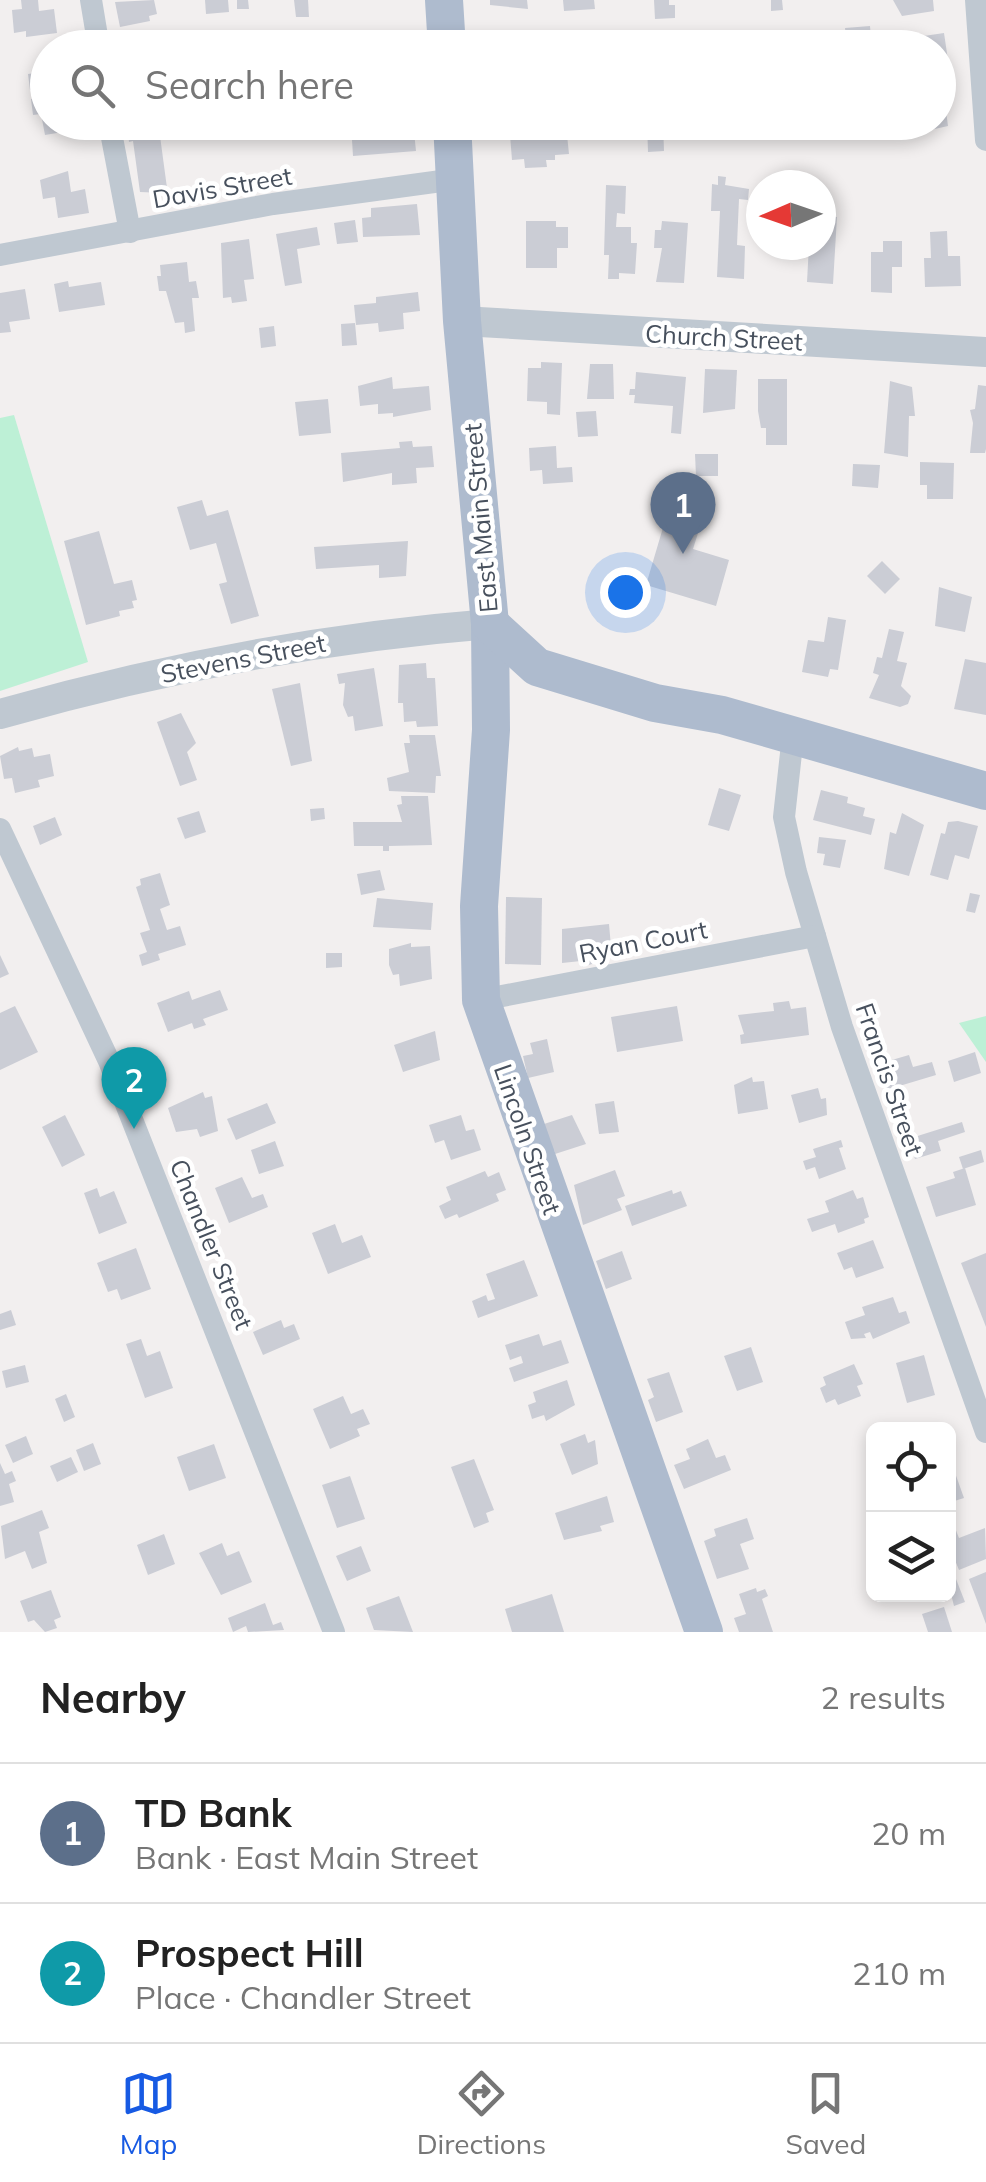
<!DOCTYPE html>
<meta charset="utf-8">
<style>
:root{--surface:#fff;--page:#f2f2f2;--text:#222;--muted:#767676;--line:#e0e0e0;--accent:#175ae3}
body{margin:0;font-family:Mulish,sans-serif;background:var(--page);color:var(--text)}
.controls{position:absolute;right:30px;bottom:30px;display:grid;overflow:hidden;border-radius:15px;box-shadow:0 5px 15px #0003}
.controls button{width:90px;height:90px;display:grid;place-items:center;padding:0;border:0;border-bottom:2px solid var(--line);background:var(--surface);color:var(--text);font:50px sans-serif}
.compass{position:absolute;left:746px;top:170px;width:90px;height:90px;border-radius:50%;background:var(--surface);box-shadow:0 5px 15px #0003;rotate:268deg}
.you{position:absolute;left:625px;top:592px;width:35px;height:35px;margin:-25px;border:8px solid #fff;border-radius:50%;background:#1a73e8;box-shadow:0 0 0 15px #1a73e833}
.badge{display:grid;place-items:center;width:65px;height:65px;border-radius:50%;background:var(--accent);color:#fff;font-size:32px;font-weight:700}
.pin{position:absolute;translate:-50% -82px;filter:drop-shadow(0 2px 5px #0008)}
.pin::after{content:'';position:absolute;top:52px;width:35px;height:30px;background:inherit;clip-path:polygon(0 0,100% 0,50% 100%)}
.list{margin:0;padding:0;list-style:none}
h2{display:flex;justify-content:space-between;align-items:center;height:130px;margin:0;padding:0 40px;font-size:42px}
h2 small{font-size:32px;font-weight:400;color:var(--muted)}
.list li{display:grid;grid-template-columns:65px 1fr auto;gap:30px;align-items:center;box-sizing:border-box;height:140px;padding:0 40px;border-top:2px solid var(--line)}
.list b{display:block;font-size:38px;white-space:nowrap}
.list p{margin:0;font-size:32px;white-space:nowrap;color:var(--muted)}
.list em{font-size:32px;font-style:normal;color:var(--muted)}
.icon{flex:none;width:55px;height:55px;fill:none;stroke:currentColor;stroke-width:2;stroke-linecap:round;stroke-linejoin:round}
.map{position:relative;flex:none;width:986px;height:1632px;overflow:hidden}
.search{position:absolute;background:var(--surface);box-shadow:0 5px 15px #0003;left:30px;right:30px;top:30px;height:110px;display:flex;align-items:center;gap:25px;box-sizing:border-box;padding:0 35px;border-radius:55px;color:var(--muted);font-size:38px}
.sheet{height:410px;background:var(--surface)}
nav{display:flex;justify-content:space-around;align-items:center;box-sizing:border-box;height:140px;border-top:2px solid var(--line);background:var(--surface);font-size:28px;color:var(--muted)}
nav a{display:grid;justify-items:center;gap:5px}
nav .on{color:var(--accent)}
.map>svg:first-child{display:block}
</style>
<div class="map">
<svg width="986" height="1632" viewBox="0 0 986 1632">
<rect width="100%" height="100%" fill="#f2efef"/>
<!-- green -->
<g fill="#bdf0d6">
<polygon points="14,415 88,662 0,691 0,418"/>
<polygon points="986,1016 986,1062 959,1023"/>
</g>
<!-- building -->
<g fill="#cbcdd5">
<polygon points="21,0 38,0 39,11 54,9 57,33 26,37 26,31 14,33 12,10 22,9"/>
<polygon points="154,0 157,14 149,16 150,21 120,27 115,2"/>
<polygon points="205,0 228,0 229,12 206,14"/>
<polygon points="237,0 248,0 249,9 237,9"/>
<polygon points="294,0 308,0 309,17 296,17"/>
<polygon points="490,0 527,0 528,9 490,5"/>
<polygon points="563,0 594,0 595,9 564,11"/>
<polygon points="654,0 669,0 669,5 675,5 675,18 655,19"/>
<polygon points="771,0 782,0 783,10 771,11"/>
<polygon points="893,0 933,0 934,11 902,16"/>
<polygon points="870,26 872,48 847,48 845,28"/>
<polygon points="484,32 501,32 501,39 508,38 508,33 530,32 530,39 562,34 563,48 484,48"/>
<polygon points="944,33 949,67 938,69 938,48 898,48 897,40"/>
<polygon points="48,71 48,87 30,90 28,74"/>
<polygon points="48,97 48,122 74,122 75,130 45,135 41,114 33,115 31,99"/>
<polygon points="945,103 948,126 917,133 916,122 938,122 938,104"/>
<polygon points="125,122 148,122 150,137 160,136 167,188 164,193 140,192 133,141 129,142 128,133 120,134 119,126"/>
<polygon points="364,122 413,122 416,151 353,156 351,123"/>
<polygon points="647,122 663,122 664,151 648,152"/>
<polygon points="530,133 531,138 567,135 569,154 555,155 555,160 546,160 547,167 525,168 524,159 512,160 510,135"/>
<polygon points="68,171 71,192 85,189 89,213 58,218 55,197 43,199 40,180"/>
<polygon points="718,176 726,177 725,185 749,189 748,200 739,199 737,245 745,246 744,279 717,277 720,211 711,211 712,184 718,185"/>
<polygon points="606,185 626,186 625,214 617,213 616,227 631,227 631,243 637,243 635,274 619,273 619,279 608,279 609,255 604,255"/>
<polygon points="417,204 420,235 363,237 362,218 371,217 371,208"/>
<polygon points="821,216 837,217 833,284 807,282 809,245 821,245"/>
<polygon points="355,220 358,242 337,244 334,223"/>
<polygon points="526,221 556,221 556,227 568,227 568,248 557,248 557,268 526,268"/>
<polygon points="662,221 688,223 684,283 656,282 662,248 654,248 655,230 661,230"/>
<polygon points="317,227 320,245 297,249 302,283 285,286 276,234"/>
<polygon points="947,231 948,256 960,256 961,286 925,287 924,258 931,258 930,232"/>
<polygon points="249,239 254,279 244,280 247,301 232,303 231,297 223,298 221,243"/>
<polygon points="883,241 902,241 902,267 892,267 892,293 871,292 871,252 883,252"/>
<polygon points="187,262 189,282 196,281 199,298 192,298 195,331 185,333 184,322 175,323 166,291 159,291 157,276 161,276 160,265"/>
<polygon points="68,281 69,287 101,282 105,305 59,312 54,284"/>
<polygon points="25,289 30,319 9,322 11,332 0,333 0,293"/>
<polygon points="418,292 420,311 403,313 404,329 379,332 378,323 356,325 354,305 376,303 376,297"/>
<polygon points="355,323 357,345 342,346 341,324"/>
<polygon points="274,326 276,346 261,348 259,328"/>
<polygon points="541,362 562,363 560,415 547,414 547,402 527,401 528,368 541,368"/>
<polygon points="590,364 613,364 614,399 587,399"/>
<polygon points="705,369 737,370 735,409 703,413"/>
<polygon points="636,372 686,377 681,434 671,433 673,406 634,403 635,395 629,395 630,389 635,389"/>
<polygon points="392,377 393,389 429,386 431,410 393,417 393,413 378,414 378,404 360,406 358,386"/>
<polygon points="758,379 787,379 787,445 766,445 766,428 761,428 758,411"/>
<polygon points="890,381 912,387 915,416 909,416 908,457 884,453"/>
<polygon points="978,385 986,386 986,449 985,453 970,453 973,423 970,410 975,409"/>
<polygon points="328,399 331,433 299,436 295,402"/>
<polygon points="596,411 598,436 578,437 576,412"/>
<polygon points="412,441 413,447 432,446 434,467 416,468 417,483 392,485 392,473 343,482 341,453 400,448 399,442"/>
<polygon points="556,446 557,468 572,467 573,482 543,484 542,470 530,471 529,448"/>
<polygon points="695,454 718,454 718,476 696,476"/>
<polygon points="920,462 954,463 953,499 927,499 927,485 920,485"/>
<polygon points="853,464 880,465 878,488 852,486"/>
<polygon points="202,500 207,516 228,510 259,616 231,624 219,584 227,582 216,543 190,550 177,507"/>
<polygon points="670,504 704,514 693,549 729,560 716,606 646,585"/>
<polygon points="99,531 114,584 132,580 137,600 132,601 134,608 119,611 120,616 86,625 64,541"/>
<polygon points="408,541 406,576 379,578 379,565 316,569 314,547"/>
<polygon points="882,561 900,579 885,594 867,576"/>
<polygon points="939,587 972,597 965,632 935,626"/>
<polygon points="828,617 846,620 838,670 830,669 828,677 802,672 808,640 824,642"/>
<polygon points="889,629 904,632 897,661 907,663 901,686 911,696 908,704 900,707 869,698 879,675 873,673 877,657 882,658"/>
<polygon points="965,659 986,663 986,715 954,709"/>
<polygon points="426,663 427,678 435,678 438,726 417,727 416,721 404,722 403,703 398,703 399,665"/>
<polygon points="374,668 383,726 355,731 353,716 348,717 343,705 345,683 339,684 337,674"/>
<polygon points="300,683 312,761 291,766 272,689"/>
<polygon points="181,713 196,743 187,752 197,780 180,786 157,722"/>
<polygon points="409,735 435,735 441,776 436,776 435,793 389,791 387,778 409,772 404,743 410,743"/>
<polygon points="18,747 19,751 32,748 34,757 50,754 54,776 38,780 40,787 15,793 12,778 4,779 0,756"/>
<polygon points="719,788 741,795 729,831 708,825"/>
<polygon points="821,790 848,797 847,803 865,808 863,816 875,819 871,835 813,820"/>
<polygon points="401,796 428,796 432,845 389,846 389,851 383,851 383,846 354,846 353,822 402,822 397,805 402,804"/>
<polygon points="324,808 325,819 311,821 310,809"/>
<polygon points="199,811 206,832 185,839 177,818"/>
<polygon points="902,813 924,825 909,876 884,869 890,832 896,834"/>
<polygon points="55,817 62,835 40,845 33,826"/>
<polygon points="958,821 978,826 969,859 955,855 948,880 930,875 941,833 945,834 948,822"/>
<polygon points="819,837 846,840 840,868 823,865 825,854 817,853"/>
<polygon points="380,870 385,890 361,895 357,874"/>
<polygon points="160,873 170,905 160,909 167,930 180,926 186,945 158,954 160,960 142,966 139,955 147,952 140,933 150,930 136,887 141,885 140,879"/>
<polygon points="970,893 980,895 975,913 966,911"/>
<polygon points="506,897 542,898 541,965 505,964"/>
<polygon points="377,898 433,903 431,930 373,927"/>
<polygon points="609,924 612,958 582,967 581,961 562,963 562,929"/>
<polygon points="411,943 411,947 430,946 432,979 400,986 399,974 393,975 389,965 389,949"/>
<polygon points="326,953 342,953 342,967 326,968"/>
<polygon points="0,955 9,974 0,978"/>
<polygon points="220,990 228,1010 203,1019 206,1025 194,1029 192,1023 168,1032 157,1003 189,991 192,1000"/>
<polygon points="789,1001 791,1009 806,1007 809,1035 741,1044 740,1035 744,1034 738,1015 774,1011 773,1003"/>
<polygon points="15,1006 38,1052 0,1070 0,1013"/>
<polygon points="677,1006 683,1041 617,1052 611,1017"/>
<polygon points="435,1031 440,1060 403,1072 394,1045"/>
<polygon points="547,1039 554,1072 528,1078 523,1056 533,1054 530,1043"/>
<polygon points="975,1052 981,1073 954,1082 948,1061"/>
<polygon points="909,1055 913,1067 932,1062 936,1075 886,1090 878,1064"/>
<polygon points="752,1077 753,1082 764,1081 768,1109 738,1114 734,1085"/>
<polygon points="818,1088 821,1099 826,1098 827,1115 799,1123 791,1095"/>
<polygon points="203,1092 205,1098 212,1096 218,1131 200,1137 197,1129 176,1132 168,1108"/>
<polygon points="614,1101 619,1132 599,1134 595,1104"/>
<polygon points="267,1103 276,1123 236,1140 227,1119"/>
<polygon points="65,1115 85,1155 62,1167 42,1127"/>
<polygon points="461,1115 466,1131 474,1129 481,1150 451,1160 444,1140 435,1143 429,1125"/>
<polygon points="572,1115 586,1144 555,1154 554,1150 548,1151 544,1124"/>
<polygon points="962,1122 965,1132 938,1141 941,1151 915,1159 908,1139"/>
<polygon points="841,1140 843,1147 839,1148 846,1169 819,1179 815,1167 806,1170 803,1161 816,1157 813,1149"/>
<polygon points="275,1141 284,1166 259,1174 251,1150"/>
<polygon points="981,1150 984,1162 963,1169 959,1157"/>
<polygon points="965,1168 976,1205 936,1217 926,1187 955,1178 953,1172"/>
<polygon points="615,1170 625,1196 617,1199 622,1210 583,1225 574,1185"/>
<polygon points="485,1171 488,1177 499,1172 506,1190 496,1194 499,1201 459,1218 457,1214 445,1219 439,1206 451,1200 446,1187"/>
<polygon points="242,1177 252,1198 263,1194 268,1207 229,1223 215,1188"/>
<polygon points="97,1188 100,1197 114,1191 127,1223 99,1234 84,1193"/>
<polygon points="672,1190 673,1194 681,1191 687,1206 632,1226 625,1206"/>
<polygon points="853,1190 857,1199 863,1197 869,1217 864,1219 865,1223 838,1233 835,1224 812,1232 807,1219 829,1212 825,1201"/>
<polygon points="335,1224 342,1243 362,1235 371,1257 328,1274 312,1233"/>
<polygon points="873,1240 884,1268 856,1278 852,1267 844,1270 837,1253"/>
<polygon points="136,1248 151,1289 121,1300 117,1289 108,1292 97,1263"/>
<polygon points="622,1251 632,1279 606,1289 596,1261"/>
<polygon points="986,1253 986,1327 961,1263"/>
<polygon points="524,1260 538,1296 478,1318 472,1301 486,1295 488,1301 495,1299 486,1274"/>
<polygon points="893,1297 899,1313 906,1311 910,1323 873,1339 870,1332 864,1334 866,1338 851,1339 845,1322 865,1315 862,1307"/>
<polygon points="11,1310 16,1325 0,1330 0,1314"/>
<polygon points="281,1320 284,1328 294,1324 300,1339 263,1355 253,1332"/>
<polygon points="539,1334 543,1346 561,1340 569,1363 514,1382 509,1368 523,1363 521,1356 510,1360 505,1345"/>
<polygon points="141,1339 147,1356 160,1351 173,1388 145,1398 126,1344"/>
<polygon points="751,1347 763,1382 737,1391 724,1356"/>
<polygon points="924,1355 935,1395 907,1403 896,1363"/>
<polygon points="854,1364 863,1384 857,1386 861,1396 838,1405 835,1399 826,1403 820,1388 826,1385 823,1377"/>
<polygon points="25,1365 29,1382 6,1388 2,1371"/>
<polygon points="669,1372 683,1412 656,1422 648,1400 654,1397 647,1379"/>
<polygon points="567,1380 575,1405 546,1421 544,1415 532,1419 528,1405 536,1402 533,1392"/>
<polygon points="66,1394 75,1417 64,1422 55,1399"/>
<polygon points="343,1396 351,1414 363,1409 370,1424 357,1429 360,1436 330,1449 313,1409"/>
<polygon points="585,1434 588,1443 595,1440 598,1464 572,1475 560,1444"/>
<polygon points="26,1436 33,1454 13,1463 5,1445"/>
<polygon points="708,1439 716,1458 725,1455 731,1470 684,1489 674,1465 690,1459 686,1449"/>
<polygon points="93,1443 101,1464 84,1471 76,1450"/>
<polygon points="214,1444 226,1478 189,1491 177,1457"/>
<polygon points="71,1457 78,1472 57,1482 50,1466"/>
<polygon points="474,1459 494,1510 486,1513 489,1522 474,1528 451,1467"/>
<polygon points="0,1463 5,1474 12,1471 16,1481 9,1484 14,1502 0,1506"/>
<polygon points="954,1470 964,1498 948,1503 948,1472"/>
<polygon points="350,1476 365,1519 337,1528 322,1485"/>
<polygon points="607,1496 614,1522 600,1526 602,1531 564,1540 555,1513"/>
<polygon points="42,1510 49,1528 39,1532 47,1563 32,1569 25,1551 5,1559 1,1526"/>
<polygon points="747,1518 754,1539 740,1544 749,1569 717,1579 704,1541 716,1536 714,1529"/>
<polygon points="955,1528 959,1538 985,1528 986,1559 959,1570 948,1543 948,1530"/>
<polygon points="164,1534 175,1564 148,1575 137,1545"/>
<polygon points="222,1543 227,1556 239,1551 252,1582 221,1595 199,1553"/>
<polygon points="361,1546 371,1571 347,1581 336,1556"/>
<polygon points="986,1572 986,1624 969,1579"/>
<polygon points="956,1579 965,1602 954,1606 948,1582"/>
<polygon points="756,1588 757,1592 765,1589 768,1596 762,1599 773,1632 739,1632 734,1618 746,1614 739,1594"/>
<polygon points="51,1590 61,1617 54,1620 57,1628 45,1632 34,1620 28,1622 20,1601"/>
<polygon points="552,1594 564,1632 512,1632 505,1609"/>
<polygon points="399,1596 413,1632 374,1630 366,1608"/>
<polygon points="265,1603 273,1625 281,1622 284,1630 248,1632 246,1626 233,1632 228,1618"/>
<polygon points="944,1607 952,1632 928,1632 922,1614"/>
</g>
<g fill="none" stroke-linecap="round" stroke-linejoin="round">
<!-- minor -->
<g stroke="#bfc8d1" stroke-width="22">
<polyline points="91,0 99,48"/>
<polyline points="976,0 986,140"/>
<polyline points="109,122 130,232"/>
<polyline points="0,255 273,204 456,179"/>
<polyline points="793,735 784,817 796,872 842,1027 986,1432"/>
<polyline points="0,829 109,1061 334,1632"/>
<polyline points="481,1000 815,936"/>
</g>
<!-- tertiary -->
<g stroke="#bfc8d1" stroke-width="30">
<polyline points="462,321 986,352"/>
<path d="M 0,714 C 159,669 325,637 490,624"/>
</g>
<!-- primary -->
<g stroke="#aebbce" stroke-width="38">
<polyline points="444,0 447,48"/>
<polyline points="452,122 462,321 490,624 491,730 479,906 481,1000 704,1632"/>
<polyline points="490,624 537,667 655,703 722,715 986,791"/>
</g>
</g>
<g text-anchor="middle" dominant-baseline="central" stroke-width="9" stroke-linejoin="round" paint-order="stroke">
<!-- street labels -->
<g font-size="25" fill="#47505d" stroke="#fff">
<text transform="translate(222 187) rotate(-10)">Davis Street</text>
<text transform="translate(724 337) rotate(3)">Church Street</text>
<text transform="translate(480 518) rotate(-95)">East Main Street</text>
<text transform="translate(243 658) rotate(-11)">Stevens Street</text>
<text transform="translate(643 941) rotate(-11)">Ryan Court</text>
<text transform="translate(890 1079) rotate(71)">Francis Street</text>
<text transform="translate(528 1139) rotate(71)">Lincoln Street</text>
<text transform="translate(212 1244) rotate(68)">Chandler Street</text>
</g>
</g>
</svg>
<div class="controls">
<button><svg class="icon" aria-label="locate" viewBox="0 0 24 24"><circle cx="12" cy="12" r="6"/><path d="M12 2v4M12 18v4M2 12h4M18 12h4"/></svg></button>
<button><svg class="icon" aria-label="layers" viewBox="0 0 24 24"><path d="M12 4l9 5-9 5-9-5zM3 14l9 5 9-5"/></svg></button>
</div>
<svg class="compass" viewBox="-18 -18 36 36"><path d="M0-13l5 13h-10z" fill="#e53935"/><path d="M0 13l5-13h-10z" fill="#767676"/></svg>
<div class="you"></div>
<div class="pin badge" style="left:683px;top:554px;background:#5c6f8a">1</div>
<div class="pin badge" style="left:134px;top:1129px;background:#0f9aa8">2</div>
<div class="search"><svg class="icon" aria-label="search" viewBox="0 0 24 24"><circle cx="10" cy="10" r="6"/><path d="M15 15l6 6"/></svg>Search here</div>
</div>
<section class="sheet">
<h2>Nearby<small>2 results</small></h2>
<ul class="list">
<li><span class="badge" style="background:#5c6f8a">1</span><div><b>TD Bank</b><p>Bank · East Main Street</p></div><em>20 m</em></li>
<li><span class="badge" style="background:#0f9aa8">2</span><div><b>Prospect Hill</b><p>Place · Chandler Street</p></div><em>210 m</em></li>
</ul>
</section>
<nav>
<a class="on"><svg class="icon" aria-label="map" viewBox="0 0 24 24"><path d="M3 6l6-2 6 2 6-2v14l-6 2-6-2-6 2zM9 4v14M15 6v14"/></svg>Map</a>
<a><svg class="icon" aria-label="directions" viewBox="0 0 24 24"><path d="M12 3l9 9-9 9-9-9zM9 14v-3h6M13 9l2 2-2 2"/></svg>Directions</a>
<a><svg class="icon" aria-label="saved" viewBox="0 0 24 24"><path d="M7 4h10v16l-5-4-5 4z"/></svg>Saved</a>
</nav>
